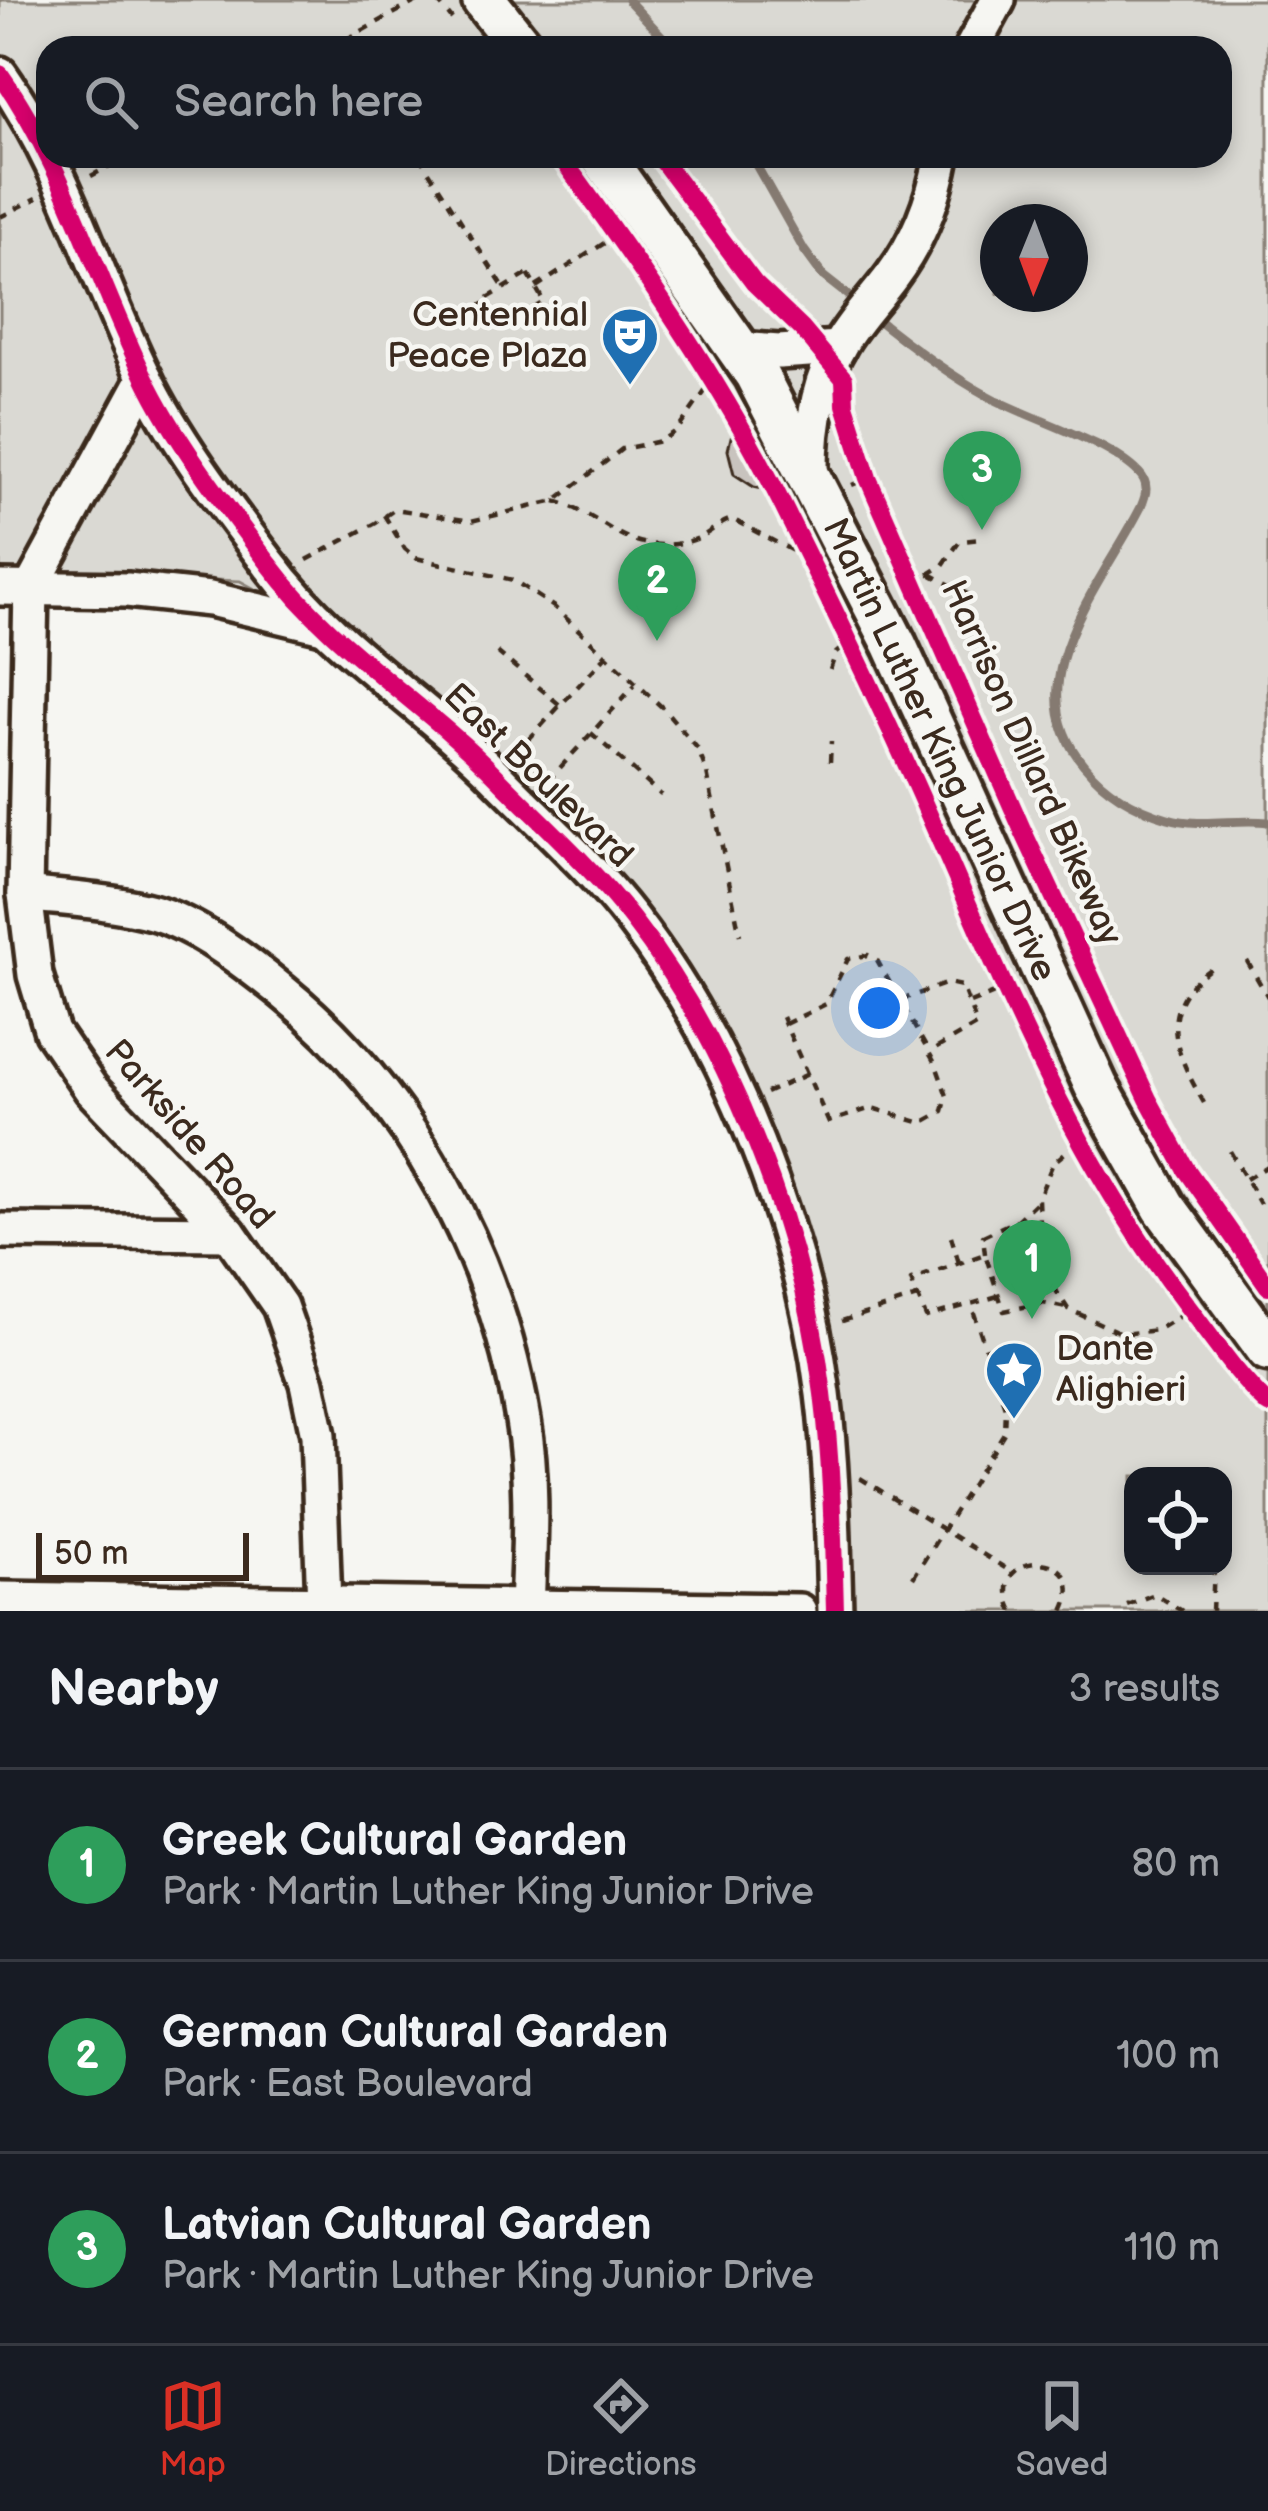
<!DOCTYPE html>
<meta charset="utf-8">
<style>
:root{--surface:#171b24;--page:#20242c;--text:#f1f3f6;--muted:#9ea1a6;--line:#363941;--accent:#d93025}
body{margin:0;font-family:"Balsamiq Sans",sans-serif;background:var(--page);color:var(--text)}
.controls{position:absolute;right:36px;bottom:36px;display:grid;overflow:hidden;border-radius:24px;box-shadow:0 6px 18px #0003}
.controls button{width:108px;height:108px;display:grid;place-items:center;padding:0;border:0;border-bottom:3px solid var(--line);background:var(--surface);color:var(--text);font:60px sans-serif}
.compass{position:absolute;left:980px;top:204px;width:108px;height:108px;border-radius:50%;background:var(--surface);box-shadow:0 6px 18px #0003;rotate:181deg}
.scale{position:absolute;left:36px;bottom:30px;width:213px;box-sizing:border-box;padding-left:12px;border:6px solid #3b2a1e;border-top:0;font-size:33px;line-height:42px;white-space:nowrap;color:#3b2a1e;-webkit-text-stroke:9px #f6f6f2;paint-order:stroke}
.you{position:absolute;left:879px;top:1008px;width:42px;height:42px;margin:-30px;border:9px solid #fff;border-radius:50%;background:#1a73e8;box-shadow:0 0 0 18px #1a73e833}
.badge{display:grid;place-items:center;width:78px;height:78px;border-radius:50%;background:var(--accent);color:#fff;font-size:39px;font-weight:700}
.pin{position:absolute;translate:-50% -99px;filter:drop-shadow(0 3px 6px #0008)}
.pin::after{content:'';position:absolute;top:63px;width:42px;height:36px;background:inherit;clip-path:polygon(0 0,100% 0,50% 100%)}
.list{margin:0;padding:0;list-style:none}
h2{display:flex;justify-content:space-between;align-items:center;height:156px;margin:0;padding:0 48px;font-size:51px}
h2 small{font-size:39px;font-weight:400;color:var(--muted)}
.list li{display:grid;grid-template-columns:78px 1fr auto;gap:36px;align-items:center;box-sizing:border-box;height:192px;padding:0 48px;border-top:3px solid var(--line)}
.list b{display:block;font-size:45px;white-space:nowrap}
.list p{margin:0;font-size:39px;white-space:nowrap;color:var(--muted)}
.list em{font-size:39px;font-style:normal;color:var(--muted)}
.icon{flex:none;width:66px;height:66px;fill:none;stroke:currentColor;stroke-width:2;stroke-linecap:round;stroke-linejoin:round}
.map{position:relative;flex:none;width:1268px;height:1611px;overflow:hidden}
.search{position:absolute;background:var(--surface);box-shadow:0 6px 18px #0003;left:36px;right:36px;top:36px;height:132px;display:flex;align-items:center;gap:30px;box-sizing:border-box;padding:0 42px;border-radius:36px;color:var(--muted);font-size:45px}
.sheet{height:732px;background:var(--surface)}
nav{display:flex;justify-content:space-around;align-items:center;box-sizing:border-box;height:168px;border-top:3px solid var(--line);background:var(--surface);font-size:33px;color:var(--muted)}
nav a{display:grid;justify-items:center;gap:6px}
nav .on{color:var(--accent)}
.map>svg:first-child{display:block}
</style>
<div class="map">
<svg width="1268" height="1611" viewBox="0 0 1268 1611">
<rect width="100%" height="100%" fill="#f6f6f2"/>
<filter id="ink" filterUnits="userSpaceOnUse"><feTurbulence type="fractalNoise" baseFrequency=".00833" numOctaves="2"/><feDisplacementMap in="SourceGraphic" scale="24" xChannelSelector="R" yChannelSelector="G"/><feConvolveMatrix kernelMatrix="1 2 1 2 8 2 1 2 1" color-interpolation-filters="sRGB"/></filter>
<g filter="url(#ink)">
<!-- green -->
<path fill="#dad9d3" stroke="#8a8278" stroke-width="3" fill-rule="evenodd" d="M 0,0 L 1268,0 L 1268,1611 L 835,1611 L 809,1312 L 733,1089 L 584,865 L 325,627 L 240,581 L 0,572 ZM 48,48 L 1220,48 L 1220,156 L 48,156 ZM 998,222 L 1070,222 L 1070,294 L 998,294 ZM 1133,1476 L 1223,1476 L 1223,1566 L 1133,1566 Z"/>
<g fill="none" stroke-linecap="round" stroke-linejoin="round">
<!-- stream -->
<g stroke="#857a71" stroke-width="9">
<polyline points="628,0 673,48"/>
<polyline points="751,156 804,250 823,276 860,305"/>
<path d="M 873,316 C 909,345 948,374 988,396 C 1030,419 1108,441 1139,473 C 1150,484 1146,495 1141,507 C 1103,583 1013,682 1084,765 C 1106,792 1134,808 1168,818 C 1202,828 1234,818 1268,822"/>
</g>
</g>
<!-- building -->
<polygon fill="#c8c3be" stroke="#3b2a1e" stroke-width="3" points="733,429 771,491 754,487 734,474 728,450"/>
<g fill="none" stroke-linecap="round" stroke-linejoin="round">
<!-- minor casing -->
<g stroke="#3b2a1e" stroke-width="42">
<g id="minor">
<polyline points="972,48 998,0"/>
<path d="M 0,74 C 65,166 95,276 144,376 C 175,441 227,508 270,565 C 331,647 423,702 495,775 C 541,822 592,867 632,919 C 731,1046 803,1234 823,1394 C 832,1465 833,1539 835,1611"/>
<polyline points="739,349 779,352 838,348"/>
<polyline points="145,378 31,588 25,894 35,975 52,1032 91,1089 229,1233 280,1306 307,1383 318,1435 324,1605"/>
<path d="M 811,479 C 810,434 817,383 841,343 C 855,319 875,299 892,276 C 919,240 934,199 942,156"/>
<polyline points="0,588 127,590 210,599 323,626"/>
<path d="M 25,894 C 67,899 111,901 152,912 C 197,924 247,963 283,992 C 412,1097 496,1257 523,1420 C 534,1483 529,1548 527,1611"/>
<polyline points="0,1231 229,1233"/>
<polyline points="0,1599 799,1611"/>
</g>
</g>
<!-- major casing -->
<g stroke="#3b2a1e" stroke-width="51">
<g id="major">
<polyline points="484,0 522,48"/>
<polyline points="602,156 756,374 895,645 1096,1086 1164,1207 1268,1349"/>
</g>
</g>
<!-- path -->
<g stroke="#3b2a1e" stroke-width="4.5" stroke-dasharray="9 9" stroke-linecap="butt">
<polyline points="437,0 452,19"/>
<polyline points="330,48 419,0"/>
<polyline points="419,156 504,288"/>
<polyline points="560,156 569,168"/>
<polyline points="91,176 128,156"/>
<polyline points="0,217 37,198"/>
<polygon points="528,274 544,302 497,329 481,302"/>
<polyline points="536,287 617,235"/>
<polyline points="676,326 760,465"/>
<polyline points="852,485 868,478"/>
<path d="M 555,501 C 607,516 625,558 690,541 C 707,537 716,524 732,519 L 804,557"/>
<polyline points="384,515 405,549 416,558 513,580 554,607 665,710 698,749 707,773 740,935"/>
<path d="M 801,545 C 841,630 884,714 921,800 C 998,976 1069,1154 1187,1307 C 1214,1340 1237,1376 1268,1405"/>
<polyline points="307,560 376,523 395,509 471,521 555,501 622,449 661,441 678,429 711,383"/>
<polyline points="930,574 969,595"/>
<polyline points="913,584 943,565 960,541 983,539"/>
<polyline points="497,652 560,705"/>
<polyline points="830,670 836,653 842,648"/>
<polyline points="591,733 661,795"/>
<polyline points="516,753 606,656"/>
<polyline points="830,762 831,741"/>
<polyline points="532,767 542,755"/>
<polyline points="548,781 635,685"/>
<polyline points="1247,961 1268,997"/>
<polyline points="901,1000 948,983 962,986 977,1025 930,1052"/>
<polyline points="970,1003 1004,989"/>
<polyline points="782,1017 832,1130"/>
<polyline points="785,1024 826,1004 848,959 868,955 877,960 936,1065 947,1096 943,1111 922,1123 872,1108 828,1122"/>
<polyline points="766,1093 808,1074"/>
<path d="M 1204,1103 C 1172,1047 1155,1005 1217,964"/>
<polyline points="1078,1142 1053,1163 1038,1199 1040,1247 1057,1292 1068,1309 1123,1334 1157,1330 1190,1310"/>
<polyline points="1230,1151 1260,1204"/>
<polyline points="1246,1179 1268,1166"/>
<polyline points="951,1236 959,1263"/>
<polyline points="985,1254 983,1236 1017,1220 1037,1201"/>
<polyline points="998,1296 926,1317 911,1280 985,1254 1004,1311 1043,1303 1066,1308"/>
<polyline points="842,1321 917,1297"/>
<polyline points="860,1478 1013,1573"/>
<polyline points="913,1578 1004,1433 1005,1407 971,1304"/>
<polyline points="1127,1605 1155,1594 1182,1611"/>
<path d="M 1013,1611 C 980,1548 1095,1546 1063,1611"/>
<polyline points="1212,1611 1214,1566"/>
</g>
<!-- minor -->
<use href="#minor" stroke="#f6f6f2" stroke-width="33"/>
<!-- major -->
<use href="#major" stroke="#f6f6f2" stroke-width="42"/>
<!-- cycleway casing -->
<g stroke="#f6f6f2" stroke-width="26">
<g id="cycleway">
<path d="M 0,74 C 65,166 95,276 144,376 C 175,441 227,508 270,565 C 331,647 423,702 495,775 C 541,822 592,867 632,919 C 731,1046 803,1234 823,1394 C 832,1465 833,1539 835,1611"/>
<path d="M 560,156 C 639,265 720,379 780,500 C 819,578 857,657 894,737 C 985,934 1054,1133 1188,1307 C 1214,1341 1237,1376 1268,1405"/>
<polyline points="659,156 754,283 802,329 844,379 845,405 868,478 1022,829 1148,1099 1186,1169 1268,1286"/>
</g>
</g>
<!-- cycleway -->
<use href="#cycleway" stroke="#d6006c" stroke-width="18"/>
</g>
</g>
<!-- icons -->
<defs>
<g id="theatre-pin" transform="scale(3)"><path d="M0 17L-7.5 6A9.5 9.5 0 1 1 7.5 6Z" fill="#1f6fb2" stroke="#f6f6f2"/><path d="M-5-5.5Q0-4 5-5.5V0Q5 5 0 6Q-5 5-5 0ZM-3.3-2.5H-1v1.5H-3.3ZM1-2.5H3.3v1.5H1ZM-2.8 1Q0 5.5 2.8 1Z" fill="#fff"/></g>
<g id="sight-pin" transform="scale(3)"><path d="M0 17L-7.5 6A9.5 9.5 0 1 1 7.5 6Z" fill="#1f6fb2" stroke="#f6f6f2"/><path d="M0-6L1.8-2.2L6-1.7L2.9 1.2L3.7 5.4L0 3.3L-3.7 5.4L-2.9 1.2L-6-1.7L-1.8-2.2Z" fill="#fff"/></g>
</defs>
<g fill-rule="evenodd">
<use href="#theatre-pin" x="630" y="336"/>
<use href="#sight-pin" x="1014" y="1370"/>
</g>
<g text-anchor="middle" dominant-baseline="central" stroke-width="9" stroke-linejoin="round" paint-order="stroke">
<!-- poi labels -->
<g font-size="36" fill="#3b2a1e" stroke="#f6f6f2" text-anchor="end">
<text x="588" y="315">Centennial<tspan x="588" dy="41">Peace Plaza</tspan></text>
<text x="1056" y="1349" text-anchor="start">Dante<tspan x="1056" dy="41">Alighieri</tspan></text>
</g>
<!-- street labels -->
<g font-size="36" fill="#3b2a1e" stroke="#f6f6f2">
<text transform="translate(939 750) rotate(65)">Martin Luther King Junior Drive</text>
<text transform="translate(1031 763) rotate(66)">Harrison Dillard Bikeway</text>
<text transform="translate(538 776) rotate(44)">East Boulevard</text>
<text transform="translate(189 1135) rotate(49)">Parkside Road</text>
</g>
</g>
</svg>
<div class="controls">
<button><svg class="icon" aria-label="locate" viewBox="0 0 24 24"><circle cx="12" cy="12" r="6"/><path d="M12 2v4M12 18v4M2 12h4M18 12h4"/></svg></button>
</div>
<svg class="compass" viewBox="-18 -18 36 36"><path d="M0-13l5 13h-10z" fill="#e53935"/><path d="M0 13l5-13h-10z" fill="#9ea1a6"/></svg>
<div class="scale">50 m</div>
<div class="you"></div>
<div class="pin badge" style="left:1032px;top:1319px;background:#2e9e5b">1</div>
<div class="pin badge" style="left:657px;top:641px;background:#2e9e5b">2</div>
<div class="pin badge" style="left:982px;top:530px;background:#2e9e5b">3</div>
<div class="search"><svg class="icon" aria-label="search" viewBox="0 0 24 24"><circle cx="10" cy="10" r="6"/><path d="M15 15l6 6"/></svg>Search here</div>
</div>
<section class="sheet">
<h2>Nearby<small>3 results</small></h2>
<ul class="list">
<li><span class="badge" style="background:#2e9e5b">1</span><div><b>Greek Cultural Garden</b><p>Park · Martin Luther King Junior Drive</p></div><em>80 m</em></li>
<li><span class="badge" style="background:#2e9e5b">2</span><div><b>German Cultural Garden</b><p>Park · East Boulevard</p></div><em>100 m</em></li>
<li><span class="badge" style="background:#2e9e5b">3</span><div><b>Latvian Cultural Garden</b><p>Park · Martin Luther King Junior Drive</p></div><em>110 m</em></li>
</ul>
</section>
<nav>
<a class="on"><svg class="icon" aria-label="map" viewBox="0 0 24 24"><path d="M3 6l6-2 6 2 6-2v14l-6 2-6-2-6 2zM9 4v14M15 6v14"/></svg>Map</a>
<a><svg class="icon" aria-label="directions" viewBox="0 0 24 24"><path d="M12 3l9 9-9 9-9-9zM9 14v-3h6M13 9l2 2-2 2"/></svg>Directions</a>
<a><svg class="icon" aria-label="saved" viewBox="0 0 24 24"><path d="M7 4h10v16l-5-4-5 4z"/></svg>Saved</a>
</nav>
